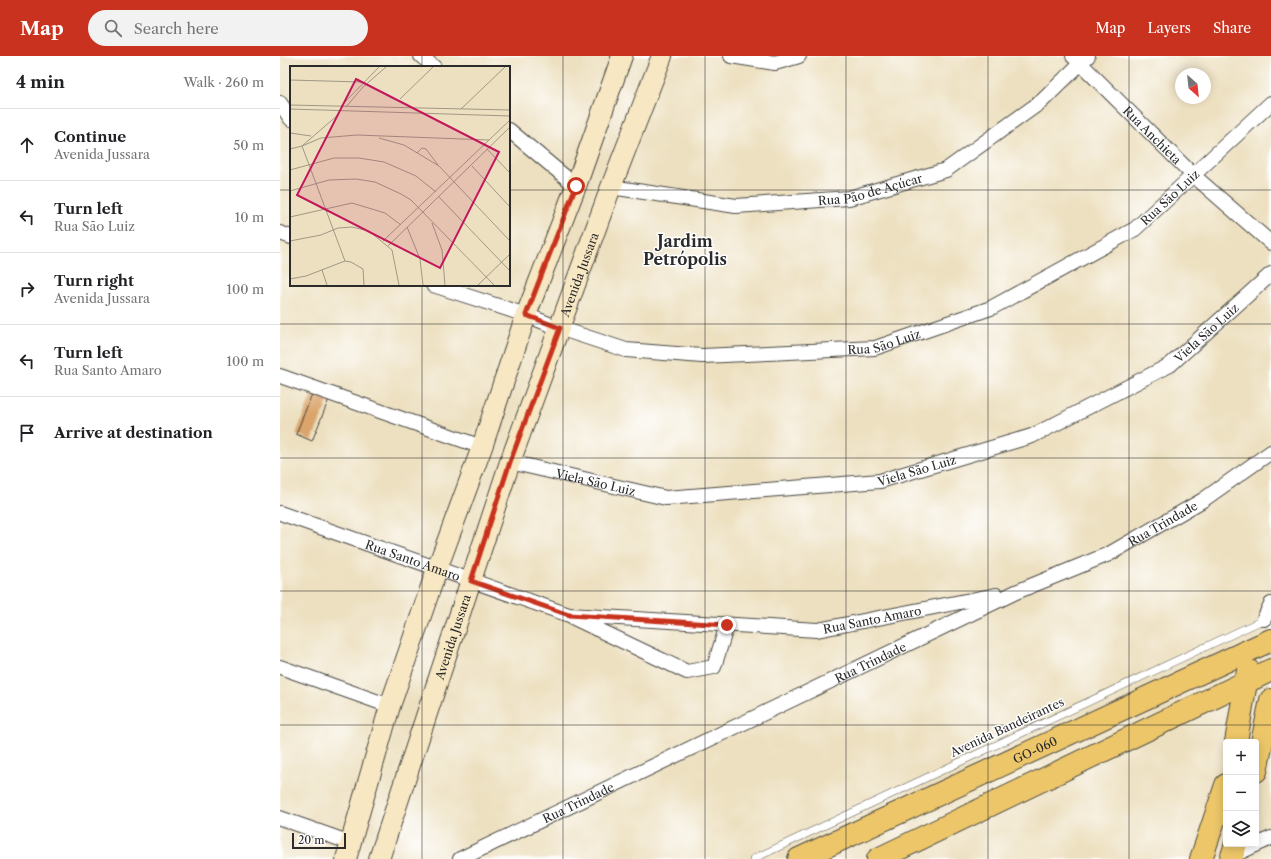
<!DOCTYPE html>
<meta charset="utf-8">
<style>
:root{--surface:#fff;--page:#f2f2f2;--text:#202124;--muted:#757577;--line:#e0e0e0;--accent:#c8321e}
body{margin:0;font-family:"Libre Caslon Text",serif;background:var(--page);color:var(--text)}
.controls{position:absolute;right:12px;bottom:12px;display:grid;overflow:hidden;border-radius:4px;box-shadow:0 2px 10px #0003}
.controls button{width:36px;height:36px;display:grid;place-items:center;padding:0;border:0;border-bottom:1px solid var(--line);background:var(--surface);color:var(--text);font:20px sans-serif}
.compass{position:absolute;left:895px;top:12px;width:36px;height:36px;border-radius:50%;background:var(--surface);box-shadow:0 2px 10px #0003;rotate:153deg}
.scale{position:absolute;left:12px;bottom:10px;width:54px;box-sizing:border-box;padding-left:4px;border:2px solid #2b2b2b;border-top:0;font-size:11px;line-height:14px;white-space:nowrap;color:#2b2b2b;-webkit-text-stroke:3px #fff;paint-order:stroke}
.stop{position:absolute;width:12px;height:12px;margin:-9px;border:3px solid #c8321e;border-radius:50%;background:#fff}
.stop.end{background:#c8321e;border-color:#fff;box-shadow:0 1px 4px #0008}
.list{margin:0;padding:0;list-style:none}
h2{display:flex;justify-content:space-between;align-items:center;height:52px;margin:0;padding:0 16px;font-size:17px}
h2 small{font-size:13px;font-weight:400;color:var(--muted)}
.list li{display:grid;grid-template-columns:26px 1fr auto;gap:12px;align-items:center;box-sizing:border-box;height:72px;padding:0 16px;border-top:1px solid var(--line)}
.list b{display:block;font-size:15px;white-space:nowrap}
.list p{margin:0;font-size:13px;white-space:nowrap;color:var(--muted)}
.list em{font-size:13px;font-style:normal;color:var(--muted)}
.icon{flex:none;width:22px;height:22px;fill:none;stroke:currentColor;stroke-width:2;stroke-linecap:round;stroke-linejoin:round}
.map{position:relative;flex:none;width:991px;height:803px;overflow:hidden}
header{display:flex;align-items:center;gap:24px;box-sizing:border-box;height:56px;padding:0 20px;background:var(--accent);color:#fff}
header strong{font-size:19px}
nav{display:flex;gap:22px;margin-inline-start:auto;font-size:14px}
.search{width:280px;height:36px;background:var(--page);display:flex;align-items:center;gap:10px;box-sizing:border-box;padding:0 14px;border-radius:22px;color:var(--muted);font-size:15px}
main{display:flex}
aside{flex:1;background:var(--surface)}
.map>svg:first-child{display:block}
</style>
<header>
<strong>Map</strong>
<div class="search"><svg class="icon" aria-label="search" viewBox="0 0 24 24"><circle cx="10" cy="10" r="6"/><path d="M15 15l6 6"/></svg>Search here</div>
<nav><a>Map</a><a>Layers</a><a>Share</a></nav>
</header>
<main>
<aside>
<h2>4 min<small>Walk · 260 m</small></h2>
<ul class="list">
<li><svg class="icon" aria-label="ahead" viewBox="0 0 24 24"><path d="M12 20V5M6 11l6-6 6 6"/></svg><div><b>Continue</b><p>Avenida Jussara</p></div><em>50 m</em></li>
<li><svg class="icon" aria-label="left" viewBox="0 0 24 24"><path d="M17 20v-9H6M10 6l-5 5 5 5"/></svg><div><b>Turn left</b><p>Rua São Luiz</p></div><em>10 m</em></li>
<li><svg class="icon" aria-label="right" viewBox="0 0 24 24"><path d="M7 20v-9h11M14 6l5 5-5 5"/></svg><div><b>Turn right</b><p>Avenida Jussara</p></div><em>100 m</em></li>
<li><svg class="icon" aria-label="left" viewBox="0 0 24 24"><path d="M17 20v-9H6M10 6l-5 5 5 5"/></svg><div><b>Turn left</b><p>Rua Santo Amaro</p></div><em>100 m</em></li>
<li><svg class="icon" aria-label="arrive" viewBox="0 0 24 24"><path d="M6 21V4h12l-3 4 3 4H6"/></svg><div><b>Arrive at destination</b></div></li>
</ul>
</aside>
<div class="map">
<svg width="991" height="803" viewBox="0 0 991 803">
<rect width="100%" height="100%" fill="#fff"/>
<filter id="ink" filterUnits="userSpaceOnUse"><feTurbulence type="fractalNoise" baseFrequency=".025" numOctaves="2"/><feDisplacementMap in="SourceGraphic" scale="8" xChannelSelector="R" yChannelSelector="G"/><feConvolveMatrix kernelMatrix="1 2 1 2 8 2 1 2 1" color-interpolation-filters="sRGB"/></filter>
<filter id="wash" filterUnits="userSpaceOnUse"><feTurbulence type="fractalNoise" baseFrequency=".012" numOctaves="4" result="noise"/><feDisplacementMap in="SourceGraphic" scale="16" xChannelSelector="R" yChannelSelector="G"/><feGaussianBlur stdDeviation="0.9" result="paint"/><feColorMatrix in="noise" values="0 0 0 0 0 0 0 0 0 0 0 0 0 0 0 0 0 1.4 0 .05"/><feComposite in="paint" operator="in"/></filter>
<g filter="url(#wash)">
<rect width="100%" height="100%" fill="#ede0c0"/>
<g id="blocks">
<!-- building -->
<polygon fill="#daa46b" points="32,338 49,343 32,385 16,378"/>
</g>
</g>
<g filter="url(#ink)">
<use href="#blocks" fill-opacity="0" stroke="#484641" stroke-width="1"/>
<g fill="none" stroke-linecap="round" stroke-linejoin="round">
<!-- lane casing -->
<g stroke="#484641" stroke-width="8">
<polyline id="lane" points="473,803 987,562"/>
</g>
<!-- street casing -->
<g stroke="#484641" stroke-width="16">
<g id="street">
<polyline points="141,0 154,11"/>
<polyline points="451,0 495,7 519,0"/>
<path id="s1" d="M 793,0 L 913,119 L 991,187"/>
<polyline points="0,47 11,63"/>
<polyline points="229,74 296,130"/>
<path id="s2" d="M 331,131 L 456,150 L 569,142 L 666,114 L 762,45 L 808,0"/>
<polyline points="0,177 11,181"/>
<path id="s3" d="M 153,229 L 246,259 L 279,272 L 346,294 L 422,300 L 595,292 L 711,252 L 855,173 L 991,47"/>
<polyline points="0,320 202,391"/>
<path id="s4" d="M 230,406 L 386,442 L 600,425 L 752,380 L 890,309 L 991,218"/>
<path id="s5" d="M 0,457 L 289,559 L 537,574 L 716,539"/>
<polyline points="294,562 407,616 434,611 447,569"/>
<polyline points="984,563 991,548"/>
<polyline points="0,611 110,650"/>
<polyline points="0,762 71,787"/>
<polyline points="952,800 991,782"/>
<path id="s6" d="M 180,803 L 736,536 L 829,498 L 923,444 L 991,396"/>
</g>
</g>
<!-- secondary casing -->
<g stroke="#484641" stroke-width="22">
<g id="secondary">
<polyline points="66,803 110,650 157,513 202,391 246,259 296,130 342,0"/>
<path id="s7" d="M 99,803 L 230,406 L 331,131 L 382,0"/>
</g>
</g>
<!-- primary casing -->
<g stroke="#484641" stroke-width="24">
<g id="primary">
<polyline points="956,686 968,614"/>
<polyline points="976,715 991,644"/>
<path id="s8" d="M 519,803 L 991,584"/>
<polyline points="598,803 991,614"/>
<polyline points="921,803 946,729"/>
<polyline points="951,803 956,788"/>
</g>
</g>
<!-- lane -->
<use href="#lane" stroke="#fff" stroke-width="7"/>
<!-- street -->
<use href="#street" stroke="#fff" stroke-width="14"/>
<!-- secondary -->
<use href="#secondary" stroke="#f7e8c3" stroke-width="20"/>
<!-- primary -->
<use href="#primary" stroke="#ecc669" stroke-width="22"/>
</g>
</g>
<g fill="none" stroke-linecap="round" stroke-linejoin="round" filter="url(#ink)">
<!-- route -->
<polyline stroke="#c8321e" stroke-width="5" points="296,130 246,259 280,272 230,406 191,525 289,559 447,569"/>
</g>
<!-- grid -->
<path fill="none" stroke="#2b2b2b" stroke-width="1" stroke-opacity="0.55" d="M 142,0 L 142,11M 283,0 L 283,803M 425,0 L 425,803M 566,0 L 566,803M 708,0 L 708,803M 849,0 L 849,803M 0,134 L 11,134M 229,134 L 991,134M 142,229 L 142,803M 0,268 L 991,268M 0,402 L 991,402M 0,535 L 991,535M 0,669 L 991,669"/>
<g text-anchor="middle" dominant-baseline="central" stroke-width="3" stroke-linejoin="round" paint-order="stroke">
<!-- street labels -->
<g font-size="12" fill="#2b2b2b" stroke="#fff">
<text stroke="none"><textPath href="#s1" startOffset="112">Rua Anchieta</textPath></text>
<text stroke="none"><textPath href="#s2" startOffset="262">Rua Pão de Açúcar</textPath></text>
<text stroke="none"><textPath href="#s3" startOffset="787">Rua São Luiz</textPath></text>
<text stroke="none"><textPath href="#s7" startOffset="618">Avenida Jussara</textPath></text>
<text stroke="none"><textPath href="#s4" startOffset="737">Viela São Luiz</textPath></text>
<text stroke="none"><textPath href="#s3" startOffset="463">Rua São Luiz</textPath></text>
<text stroke="none"><textPath href="#s4" startOffset="413">Viela São Luiz</textPath></text>
<text stroke="none"><textPath href="#s4" startOffset="88">Viela São Luiz</textPath></text>
<text stroke="none"><textPath href="#s6" startOffset="779">Rua Trindade</textPath></text>
<text stroke="none"><textPath href="#s5" startOffset="141">Rua Santo Amaro</textPath></text>
<text stroke="none"><textPath href="#s5" startOffset="611">Rua Santo Amaro</textPath></text>
<text stroke="none"><textPath href="#s7" startOffset="234">Avenida Jussara</textPath></text>
<text stroke="none"><textPath href="#s6" startOffset="455">Rua Trindade</textPath></text>
<text transform="translate(727 671) rotate(-25)">Avenida Bandeirantes</text>
<text stroke="none"><textPath href="#s8" startOffset="260">GO-060</textPath></text>
<text stroke="none"><textPath href="#s6" startOffset="131">Rua Trindade</textPath></text>
</g>
<!-- district labels -->
<g font-size="16" font-weight="bold" fill="#2b2b2b" stroke="#fff">
<text x="405" y="185">Jardim<tspan x="405" dy="18">Petrópolis</tspan></text>
</g>
</g>
<!-- overview -->
<g transform="translate(10 10)">
<rect width="220" height="220" fill="#ede0c0"/>
<path fill="none" stroke="#9f9884" stroke-width="1" d="M 0,14 L 71,16M 110,33 L 143,1M 0,39 L 220,44M 51,40 L 89,1M 56,41 L 73,21 L 96,1M 0,43 L 220,50M 171,43 L 215,1M 0,67 L 21,70M 89,72 L 114,79 L 149,100 L 220,175M 12,80 L 31,72 L 67,69 L 199,74M 12,80 L 55,195M 0,83 L 12,80 L 49,48M 197,83 L 220,107M 127,87 L 132,82 L 136,83 L 148,99M 182,100 L 220,141M 0,104 L 44,92 L 69,92 L 94,96 L 126,110 L 146,126M 0,125 L 39,114 L 66,113 L 85,116 L 111,128 L 121,134 L 204,219M 149,131 L 220,205M 0,151 L 62,137 L 95,147 L 111,159M 142,157 L 152,184 L 155,219M 117,161 L 130,193 L 133,219M 0,175 L 31,169 L 48,162 L 62,161 L 79,165 L 102,184 L 109,219M 93,175 L 220,54M 98,180 L 220,61M 32,204 L 37,219M 0,213 L 16,210 L 55,195 L 61,196 L 73,203 L 74,219M 188,219 L 220,188"/>
<path fill="#c2185b" fill-opacity="0.15" stroke="#c2185b" stroke-width="2" d="M 66,13 L 209,86 L 150,202 L 7,129 Z"/>
<rect width="220" height="220" fill="none" stroke="#2b2b2b" stroke-width="2"/>
</g>
</svg>
<div class="controls">
<button>+</button>
<button>−</button>
<button><svg class="icon" aria-label="layers" viewBox="0 0 24 24"><path d="M12 4l9 5-9 5-9-5zM3 14l9 5 9-5"/></svg></button>
</div>
<svg class="compass" viewBox="-18 -18 36 36"><path d="M0-13l5 13h-10z" fill="#e53935"/><path d="M0 13l5-13h-10z" fill="#757577"/></svg>
<div class="scale">20 m</div>
<div class="stop" style="left:296px;top:130px"></div>
<div class="stop end" style="left:447px;top:569px"></div>
</div>
</main>
